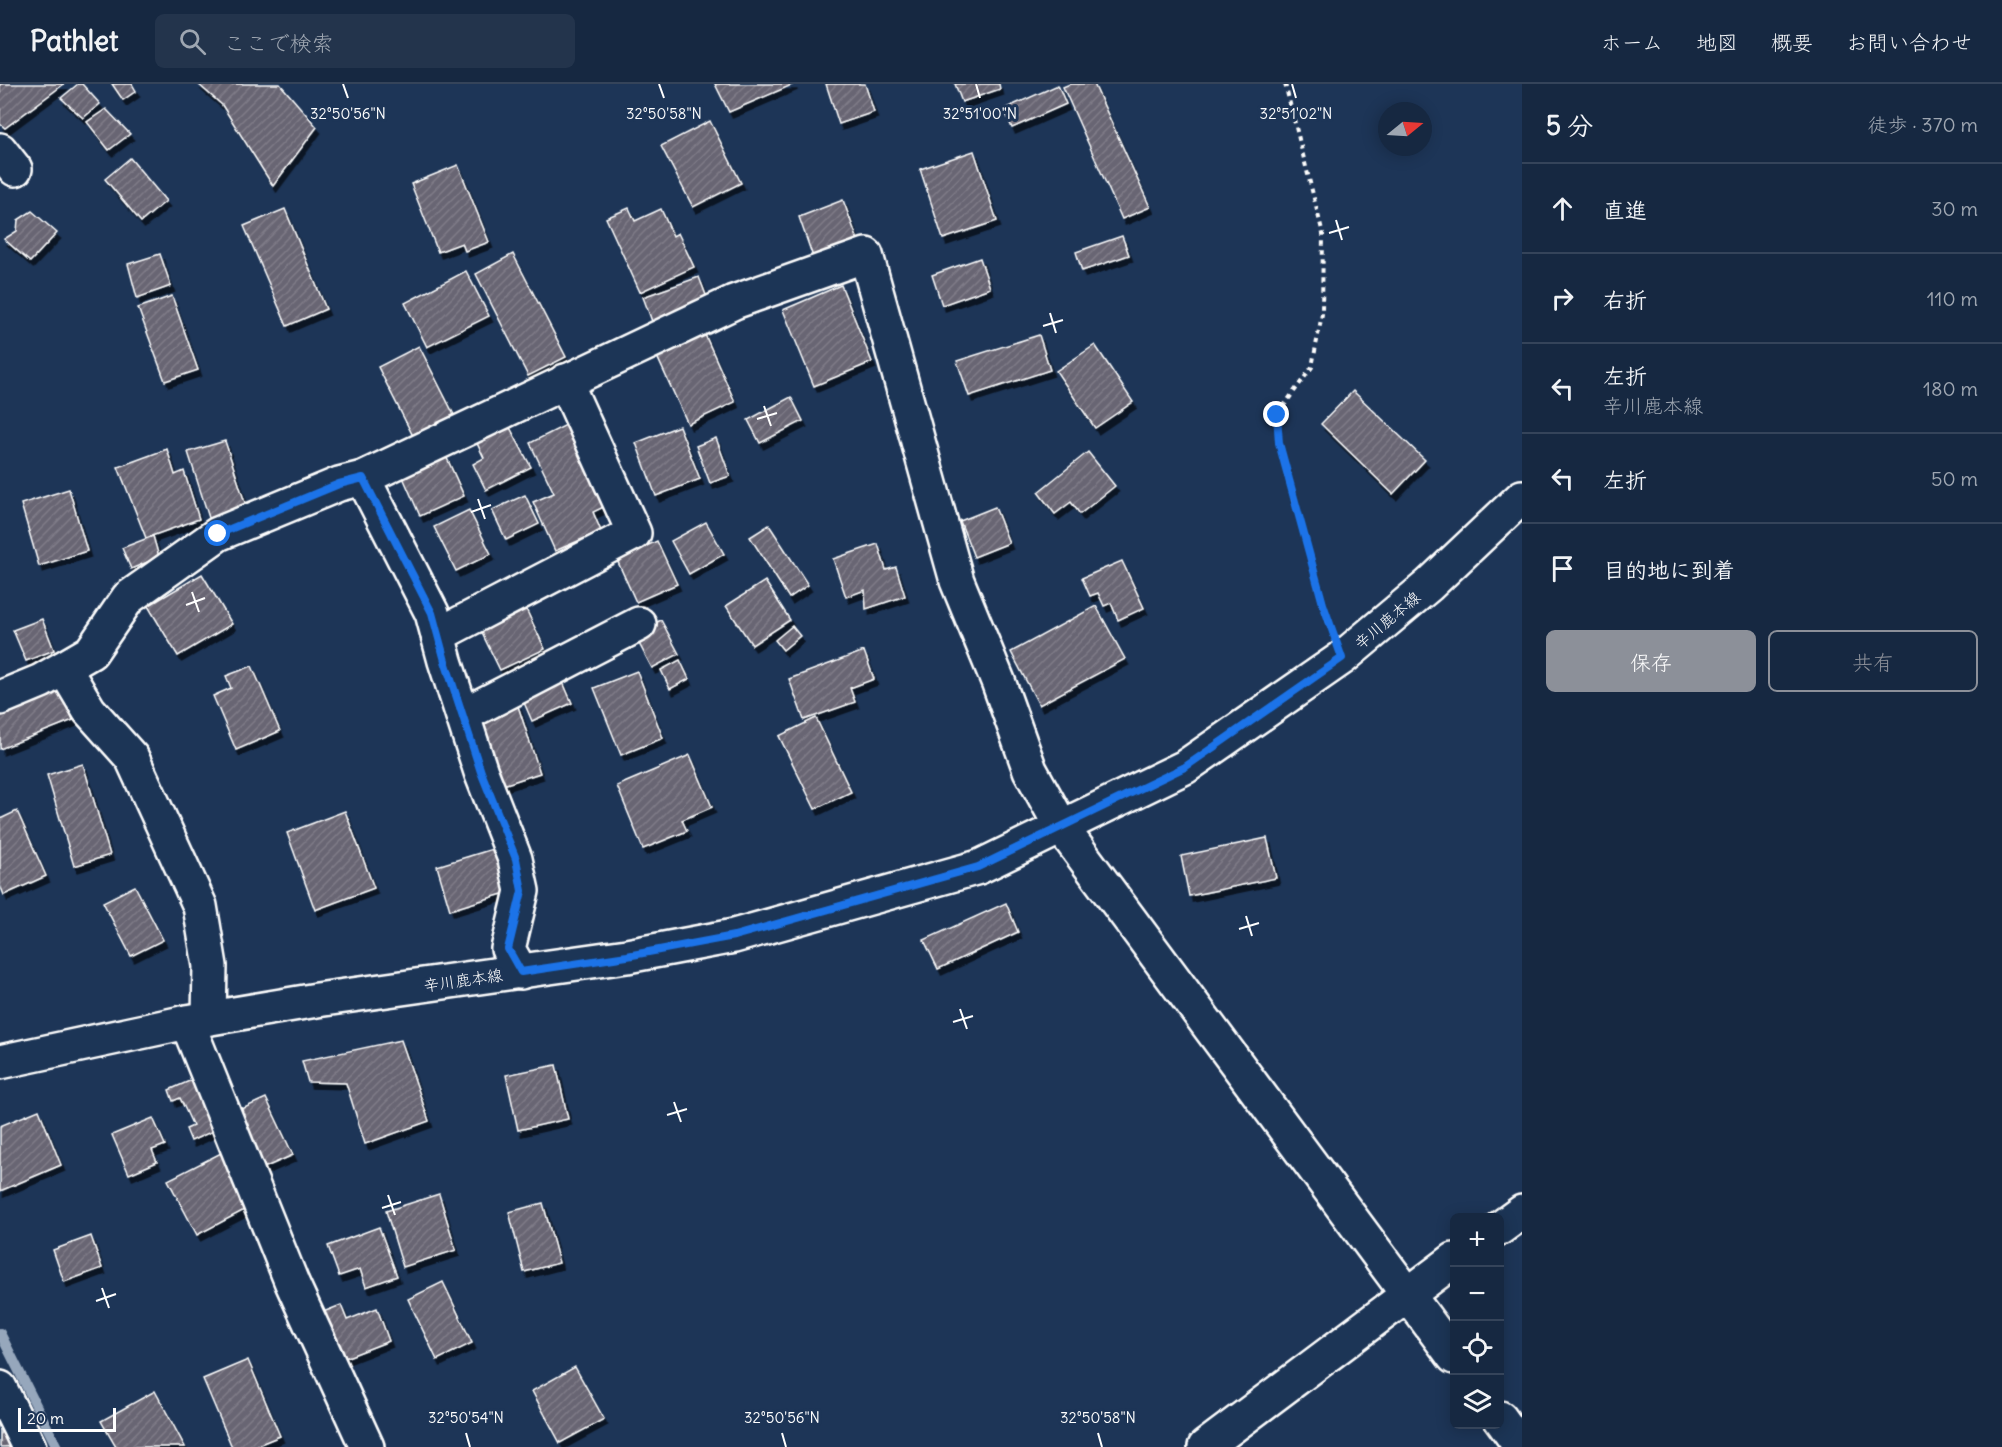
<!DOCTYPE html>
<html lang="ja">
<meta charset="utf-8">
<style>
:root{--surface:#162841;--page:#23344c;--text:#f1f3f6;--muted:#9ea6b1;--line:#35445a;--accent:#8c9099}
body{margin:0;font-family:Delius,"Klee One",sans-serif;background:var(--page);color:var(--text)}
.controls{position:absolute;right:18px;bottom:18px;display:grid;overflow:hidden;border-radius:9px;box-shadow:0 3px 15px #0003}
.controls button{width:54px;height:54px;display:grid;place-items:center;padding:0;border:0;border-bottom:2px solid var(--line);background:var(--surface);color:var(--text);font:30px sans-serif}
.compass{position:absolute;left:1378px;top:18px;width:54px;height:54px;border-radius:50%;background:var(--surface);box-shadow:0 3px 15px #0003;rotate:72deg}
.scale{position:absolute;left:18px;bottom:15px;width:98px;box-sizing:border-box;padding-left:6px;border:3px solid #fff;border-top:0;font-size:16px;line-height:21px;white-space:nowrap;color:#fff;-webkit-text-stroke:4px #1d3557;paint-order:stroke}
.stop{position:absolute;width:18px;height:18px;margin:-14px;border:4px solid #1a73e8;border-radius:50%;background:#fff}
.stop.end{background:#1a73e8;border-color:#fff;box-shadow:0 2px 6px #0008}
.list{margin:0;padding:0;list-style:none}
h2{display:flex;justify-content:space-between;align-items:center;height:78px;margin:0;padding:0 24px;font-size:26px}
h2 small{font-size:20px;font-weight:400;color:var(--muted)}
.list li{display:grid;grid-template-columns:39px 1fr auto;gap:18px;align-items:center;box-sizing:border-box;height:90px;padding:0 24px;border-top:2px solid var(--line)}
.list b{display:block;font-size:22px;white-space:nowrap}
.list p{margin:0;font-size:20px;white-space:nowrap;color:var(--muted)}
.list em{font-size:20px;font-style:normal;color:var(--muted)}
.actions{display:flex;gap:12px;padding:18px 24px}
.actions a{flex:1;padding:14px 0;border:2px solid var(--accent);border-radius:9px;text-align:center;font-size:21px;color:var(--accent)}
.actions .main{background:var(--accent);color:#fff}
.icon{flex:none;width:33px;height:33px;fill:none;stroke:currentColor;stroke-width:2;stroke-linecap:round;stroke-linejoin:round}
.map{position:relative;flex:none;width:1522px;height:1363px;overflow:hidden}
header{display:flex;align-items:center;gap:36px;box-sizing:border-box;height:84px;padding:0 30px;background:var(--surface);border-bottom:2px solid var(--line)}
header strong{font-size:28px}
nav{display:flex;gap:33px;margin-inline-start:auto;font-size:21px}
.search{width:420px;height:54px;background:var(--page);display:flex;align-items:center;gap:15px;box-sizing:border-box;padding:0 21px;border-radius:9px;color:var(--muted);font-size:22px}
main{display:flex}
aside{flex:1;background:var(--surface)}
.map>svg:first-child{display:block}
</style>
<header>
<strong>Pathlet</strong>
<div class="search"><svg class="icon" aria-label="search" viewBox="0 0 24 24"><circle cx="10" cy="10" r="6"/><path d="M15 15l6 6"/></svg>ここで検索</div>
<nav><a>ホーム</a><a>地図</a><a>概要</a><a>お問い合わせ</a></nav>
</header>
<main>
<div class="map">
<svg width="1522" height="1363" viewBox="0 0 1522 1363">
<defs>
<pattern id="building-hatch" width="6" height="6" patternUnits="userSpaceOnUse" patternTransform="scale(1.5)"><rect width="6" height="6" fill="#686573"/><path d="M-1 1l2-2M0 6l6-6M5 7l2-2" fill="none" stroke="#7f7c88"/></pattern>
<filter id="shadow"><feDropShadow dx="3.5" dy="6" stdDeviation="0" flood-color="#0009"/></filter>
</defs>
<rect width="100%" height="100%" fill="#1d3557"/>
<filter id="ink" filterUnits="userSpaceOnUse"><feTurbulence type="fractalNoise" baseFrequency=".0167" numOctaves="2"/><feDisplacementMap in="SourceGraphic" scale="12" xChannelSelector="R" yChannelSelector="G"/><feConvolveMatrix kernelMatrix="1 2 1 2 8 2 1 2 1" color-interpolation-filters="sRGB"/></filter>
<g filter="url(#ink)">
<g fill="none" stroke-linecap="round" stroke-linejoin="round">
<!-- stream -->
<polyline stroke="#96a7bc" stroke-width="10" points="0,1249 57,1363"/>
</g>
<!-- building -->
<g fill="url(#building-hatch)" stroke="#fff" stroke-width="1.5" filter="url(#shadow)">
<polygon points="0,0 64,0 5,44 0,40"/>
<polygon points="78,0 82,0 100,20 83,34 61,14"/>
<polygon points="112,0 132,0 136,7 123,16"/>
<polygon points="198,0 280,0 317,43 273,102 222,21"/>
<polygon points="715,0 794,0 729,28"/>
<polygon points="826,0 865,0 874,28 839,40"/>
<polygon points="955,0 999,0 1000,5 962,18"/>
<polygon points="1070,0 1094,0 1150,123 1122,135 1063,3"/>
<polygon points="1058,1 1066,20 1012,44 1004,25"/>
<polygon points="106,25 130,50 109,66 87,38"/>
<polygon points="710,37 741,99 693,123 661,62"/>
<polygon points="974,67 997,137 943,155 920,85"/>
<polygon points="130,74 166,117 141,138 105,95"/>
<polygon points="458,81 489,158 465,167 462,159 438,168 411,100"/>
<polygon points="843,116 859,159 814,176 799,133"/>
<polygon points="629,124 635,137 661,125 673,152 678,149 694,183 640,208 606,134"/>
<polygon points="285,125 326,225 287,242 244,142"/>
<polygon points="32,127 57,149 30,178 4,155 17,147 18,136"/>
<polygon points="1122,152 1129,171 1082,187 1076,168"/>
<polygon points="160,170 171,202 137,214 128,180"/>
<polygon points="513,170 566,273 528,292 476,190"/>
<polygon points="980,174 990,204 942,221 932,191"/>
<polygon points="466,187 489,232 427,263 405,219"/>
<polygon points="699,193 709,219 653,240 643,213"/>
<polygon points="841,201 872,278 814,302 783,226"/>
<polygon points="172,212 198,286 165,297 138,224"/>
<polygon points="702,244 735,318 688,340 654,266"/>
<polygon points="1039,251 1050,286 969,312 957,277"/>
<polygon points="1095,261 1133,318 1095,344 1056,287"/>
<polygon points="419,262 454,331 413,352 378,283"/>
<polygon points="1353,307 1425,376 1393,410 1321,340"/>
<polygon points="791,313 803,337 760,359 748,336"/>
<polygon points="507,338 531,383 486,406 473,380 484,374 475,355"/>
<polygon points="572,338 612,419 593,428 601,447 555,467 533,418 554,409 530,359"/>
<polygon points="679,342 700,395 656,412 636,359"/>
<polygon points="716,354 730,392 710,399 696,362"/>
<polygon points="225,357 247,425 210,437 188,368"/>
<polygon points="167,365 175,391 184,387 199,435 146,454 118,383"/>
<polygon points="1088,368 1115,402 1080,430 1071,418 1055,430 1038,408"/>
<polygon points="446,372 464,412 420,432 402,391"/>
<polygon points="69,405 87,467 39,482 21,420"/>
<polygon points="525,411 539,440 506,456 492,426"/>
<polygon points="995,423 1009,459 974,473 960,437"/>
<polygon points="469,426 491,470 456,487 434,443"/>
<polygon points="706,438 724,470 689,490 671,457"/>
<polygon points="769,441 808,501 789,514 750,453"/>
<polygon points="153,452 159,473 131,485 122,464"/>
<polygon points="657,457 677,500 636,518 617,476"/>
<polygon points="878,460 886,486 896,483 905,512 866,525 865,506 846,513 833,475"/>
<polygon points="1122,477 1144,524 1118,536 1111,519 1104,522 1098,509 1090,512 1082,494"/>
<polygon points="202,490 232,540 178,572 148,522"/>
<polygon points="765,497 790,536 752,561 726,522"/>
<polygon points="1096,522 1125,575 1039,621 1011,568"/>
<polygon points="525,523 545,565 500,586 480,545"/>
<polygon points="42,535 54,566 26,577 13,546"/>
<polygon points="661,536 679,570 652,584 634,550"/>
<polygon points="792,542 800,552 783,566 775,556"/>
<polygon points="864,567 874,595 850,604 855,618 804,636 789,595"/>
<polygon points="680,576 689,595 670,605 661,586"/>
<polygon points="252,582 280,647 236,666 213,612 231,604 226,592"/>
<polygon points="637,587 663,654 621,671 594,604"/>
<polygon points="562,596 572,619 532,637 522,614"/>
<polygon points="61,605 73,636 0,665 0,630"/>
<polygon points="517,619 540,689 500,702 477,631"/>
<polygon points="816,634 851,708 815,725 779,652"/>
<polygon points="690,671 712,723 682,736 687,747 643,765 617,702"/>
<polygon points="83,680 110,771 74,782 47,691"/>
<polygon points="17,727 46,792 4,811 0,801 0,735"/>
<polygon points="345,727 374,804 315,826 287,749"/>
<polygon points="1267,754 1276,794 1189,812 1181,772"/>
<polygon points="496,764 509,808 450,826 437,782"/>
<polygon points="135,802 163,856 131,872 103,818"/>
<polygon points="1006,819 1018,848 938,885 924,856"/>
<polygon points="401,956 429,1037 365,1060 346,999 308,998 302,977"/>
<polygon points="556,981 568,1035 518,1046 506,991"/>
<polygon points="201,992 224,1042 191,1057 186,1045 193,1042 180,1014 173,1017 169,1006"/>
<polygon points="266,1014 293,1071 259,1086 233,1029"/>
<polygon points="39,1026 61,1081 0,1107 0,1042"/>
<polygon points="153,1034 165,1061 152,1066 157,1078 129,1090 112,1051"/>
<polygon points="223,1068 252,1122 197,1151 168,1096"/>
<polygon points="439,1110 456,1166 403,1183 386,1127"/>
<polygon points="543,1119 559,1179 524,1188 509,1128"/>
<polygon points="379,1143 397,1192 366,1203 360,1185 339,1192 328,1162"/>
<polygon points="91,1152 102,1184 64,1198 53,1166"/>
<polygon points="443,1198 472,1259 437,1276 408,1215"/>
<polygon points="341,1221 347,1236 377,1224 389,1257 332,1279 313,1232"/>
<polygon points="248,1276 280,1352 253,1363 232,1363 203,1295"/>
<polygon points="575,1283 604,1335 560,1359 532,1307"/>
<polygon points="155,1307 185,1363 116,1363 101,1337"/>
<polygon points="0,1336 11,1363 0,1363"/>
</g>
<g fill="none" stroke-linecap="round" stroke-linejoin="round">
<!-- street casing -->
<g stroke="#fff" stroke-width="38">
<g id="street">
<polyline points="0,66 15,85"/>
<polyline points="363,394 432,529 445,577 481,688 515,775 522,807 508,865 521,888"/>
<polyline points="438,551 634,449 565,297"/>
<polyline points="64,584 89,626 132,674 200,822 210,882 209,934"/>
<polyline points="0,614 41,597 91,568 128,514 218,450 339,400 363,394 734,218 866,171 957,497 998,597 1030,686 1062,744 1454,1273"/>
<polyline points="463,631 639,540"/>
<polyline points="187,938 292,1199 367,1363"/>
<polyline points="1500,1144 1522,1128"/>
<polyline points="0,1304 29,1363"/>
<polyline points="1500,1334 1521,1363"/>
<polyline points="1205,1363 1454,1176"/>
</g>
</g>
<!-- secondary casing -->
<g stroke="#fff" stroke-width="38">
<polyline id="secondary" points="0,978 187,938 317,916 627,872 734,852 979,783 1185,683 1342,574 1429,501 1522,413"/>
</g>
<!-- path -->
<polyline stroke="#fff" stroke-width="4" stroke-dasharray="4.5 4.5" stroke-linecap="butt" points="1285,0 1323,150 1322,230 1312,283 1277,331 1279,359 1323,520 1330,542"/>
<!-- street -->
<use href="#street" stroke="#1d3557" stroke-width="33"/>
<!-- secondary -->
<use href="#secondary" stroke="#1d3557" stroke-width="33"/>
</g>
</g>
<g fill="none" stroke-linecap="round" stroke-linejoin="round" filter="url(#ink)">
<!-- route -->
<polyline stroke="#1a73e8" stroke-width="8" points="218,450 339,400 363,394 432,529 445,577 481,688 516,775 522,807 508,865 521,888 627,872 734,852 978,783 1185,683 1342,574 1323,520 1279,359 1277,331"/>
</g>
<!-- ticks -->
<path fill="none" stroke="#fff" stroke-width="2" d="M 343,0 L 348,14M 659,0 L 664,14M 976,0 L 980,14M 1292,0 L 1296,14M 1336,136 L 1342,156M 1329,149 L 1349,143M 1050,229 L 1056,249M 1043,242 L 1063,236M 764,322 L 771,342M 757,335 L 777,329M 478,415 L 485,435M 471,428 L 491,421M 192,508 L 199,528M 186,521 L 205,514M 1246,832 L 1252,852M 1239,845 L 1259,839M 960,925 L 967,945M 953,938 L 973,932M 674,1018 L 681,1038M 667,1031 L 687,1025M 388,1111 L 395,1131M 382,1124 L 401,1118M 102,1204 L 109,1224M 96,1217 L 116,1210M 466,1349 L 470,1363M 782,1349 L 786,1363M 1098,1349 L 1102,1363"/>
<g text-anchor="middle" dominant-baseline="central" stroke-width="6" stroke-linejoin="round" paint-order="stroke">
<!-- street labels -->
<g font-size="16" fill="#fff" stroke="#1d3557">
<text transform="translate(1387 536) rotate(-40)">辛川鹿本線</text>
<text transform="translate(463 896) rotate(-8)">辛川鹿本線</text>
</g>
</g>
<g font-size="15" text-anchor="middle" fill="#fff" stroke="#1d3557" stroke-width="6" stroke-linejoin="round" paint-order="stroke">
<text x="348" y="35">32°50'56"N</text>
<text x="664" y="35">32°50'58"N</text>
<text x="980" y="35">32°51'00"N</text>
<text x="1296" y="35">32°51'02"N</text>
<text x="466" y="1339">32°50'54"N</text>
<text x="782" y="1339">32°50'56"N</text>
<text x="1098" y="1339">32°50'58"N</text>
</g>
</svg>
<div class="controls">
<button>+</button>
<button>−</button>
<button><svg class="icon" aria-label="locate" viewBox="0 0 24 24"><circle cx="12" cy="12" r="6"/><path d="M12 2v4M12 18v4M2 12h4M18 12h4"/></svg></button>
<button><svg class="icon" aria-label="layers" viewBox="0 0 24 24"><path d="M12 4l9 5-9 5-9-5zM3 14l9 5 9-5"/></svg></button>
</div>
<svg class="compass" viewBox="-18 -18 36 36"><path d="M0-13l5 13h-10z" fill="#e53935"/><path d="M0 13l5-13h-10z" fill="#9ea6b1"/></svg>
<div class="scale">20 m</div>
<div class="stop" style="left:218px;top:450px"></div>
<div class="stop end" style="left:1277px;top:331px"></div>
</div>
<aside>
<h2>5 分<small>徒歩 · 370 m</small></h2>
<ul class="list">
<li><svg class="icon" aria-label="ahead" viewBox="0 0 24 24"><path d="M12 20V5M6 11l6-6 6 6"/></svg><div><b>直進</b></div><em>30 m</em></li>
<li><svg class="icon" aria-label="right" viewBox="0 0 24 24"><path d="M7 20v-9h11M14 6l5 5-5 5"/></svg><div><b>右折</b></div><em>110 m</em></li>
<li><svg class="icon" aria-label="left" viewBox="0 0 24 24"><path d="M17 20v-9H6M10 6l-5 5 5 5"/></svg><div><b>左折</b><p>辛川鹿本線</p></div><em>180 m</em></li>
<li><svg class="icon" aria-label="left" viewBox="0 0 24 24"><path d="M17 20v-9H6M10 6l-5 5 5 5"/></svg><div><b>左折</b></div><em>50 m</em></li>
<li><svg class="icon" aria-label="arrive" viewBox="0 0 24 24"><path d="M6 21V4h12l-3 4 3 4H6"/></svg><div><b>目的地に到着</b></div></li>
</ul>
<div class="actions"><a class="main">保存</a><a>共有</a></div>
</aside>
</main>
